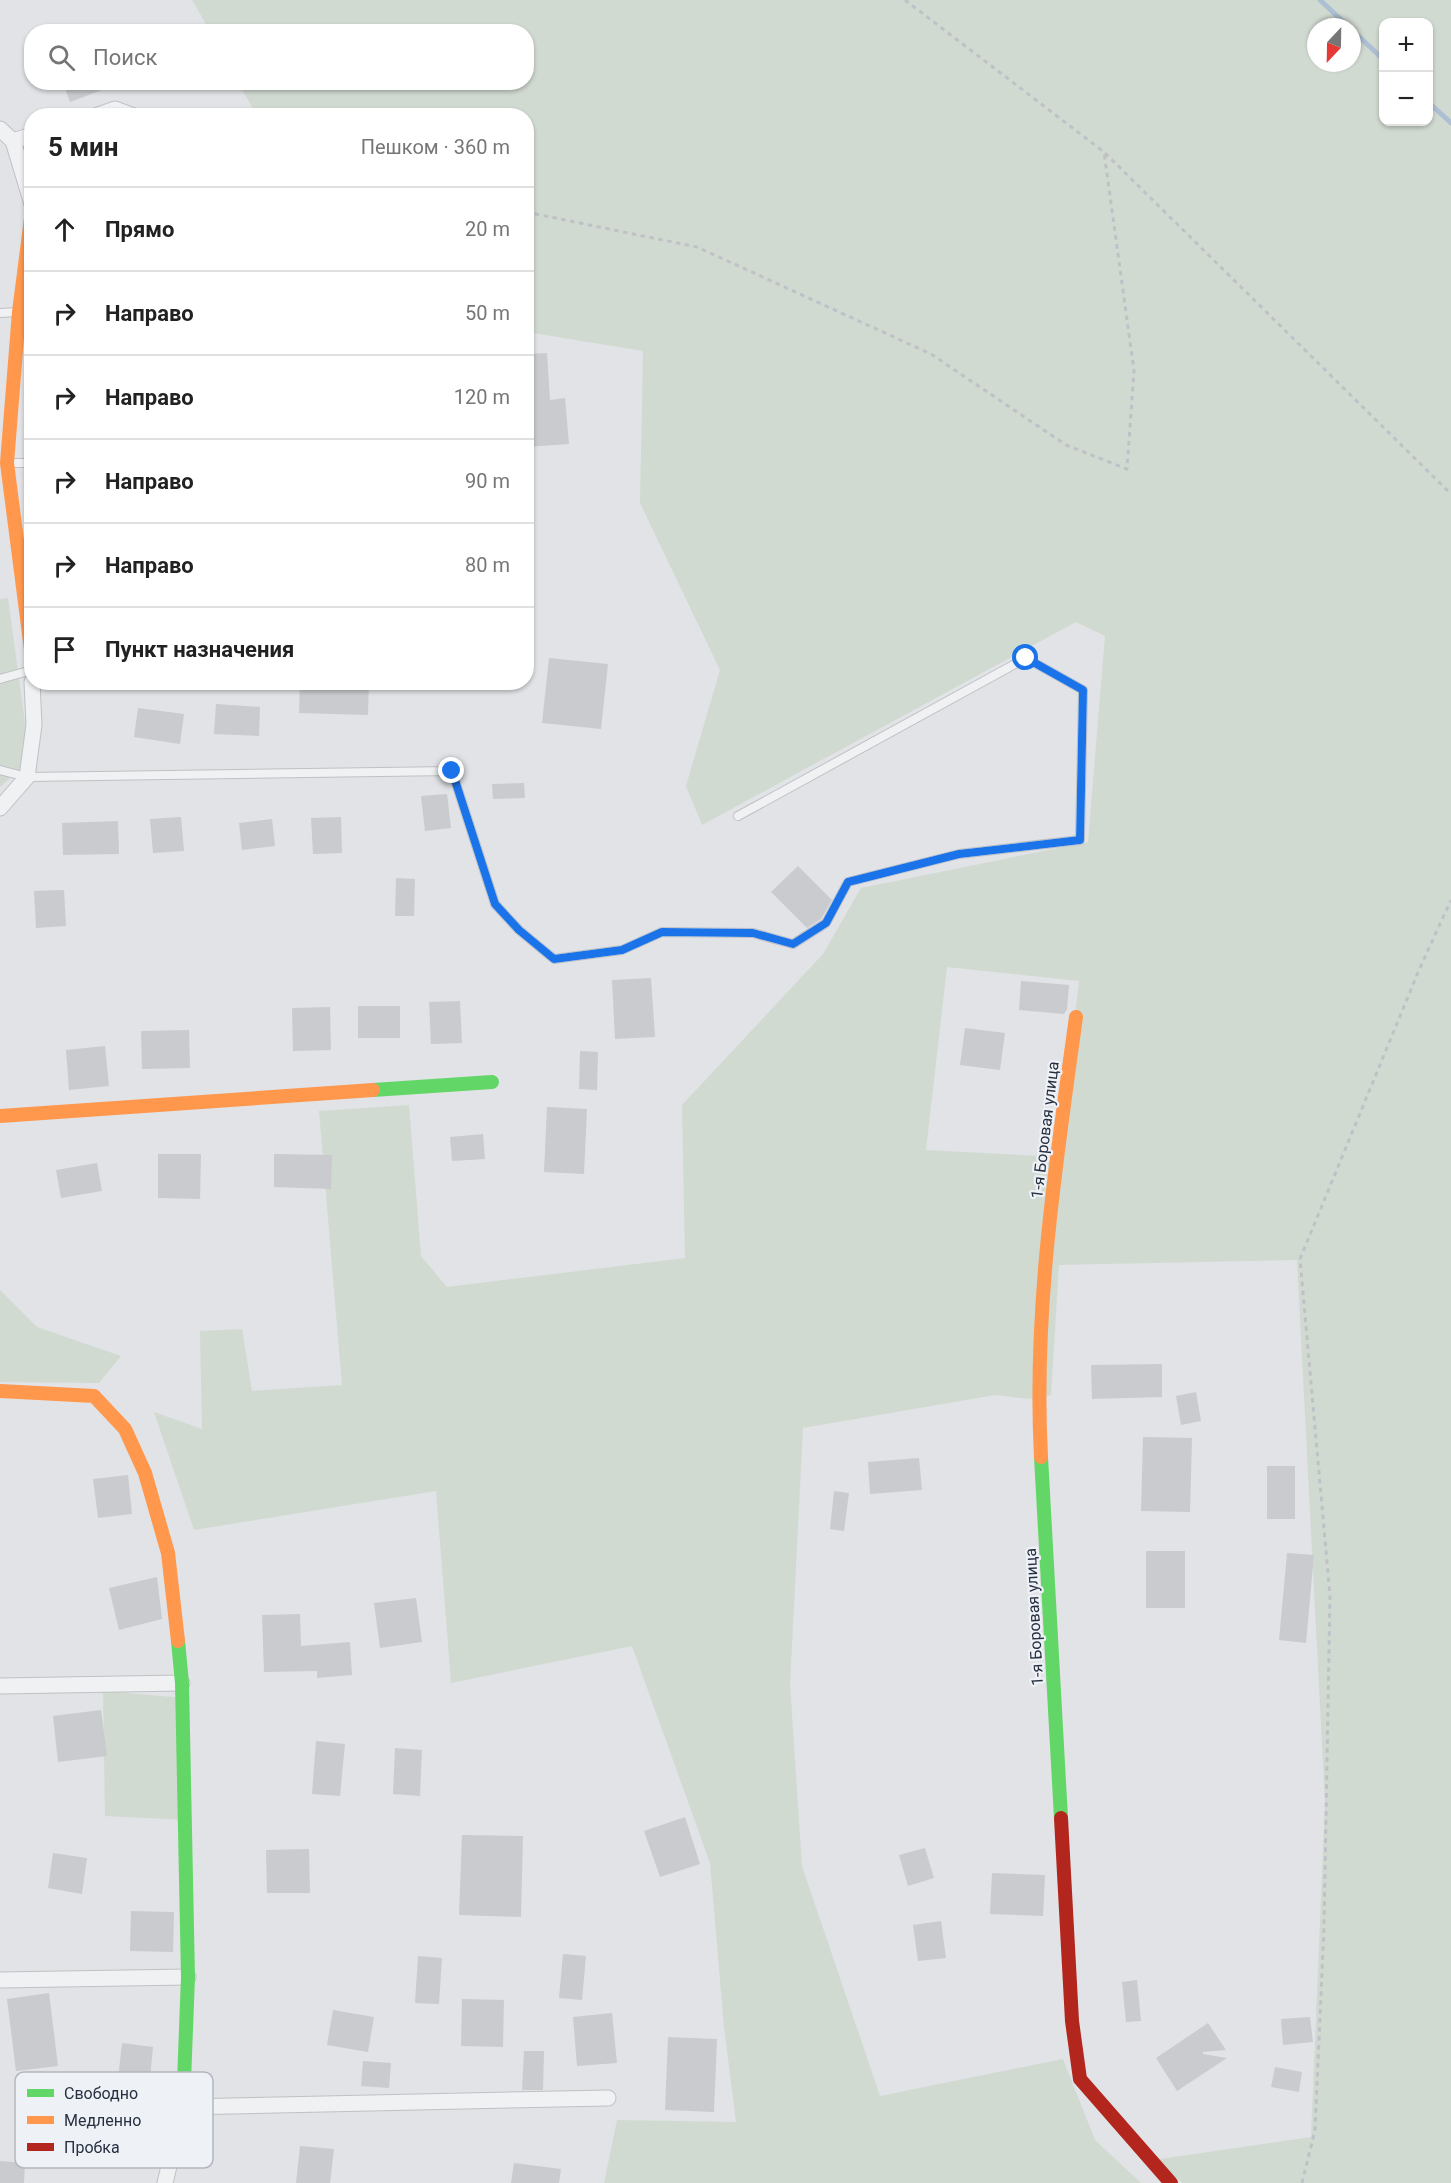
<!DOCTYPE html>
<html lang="ru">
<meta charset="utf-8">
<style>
:root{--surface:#fff;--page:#f6f6f6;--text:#222;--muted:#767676;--line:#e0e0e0}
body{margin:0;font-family:Roboto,sans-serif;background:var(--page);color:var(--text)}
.controls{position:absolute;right:18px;top:18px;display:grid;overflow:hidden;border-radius:12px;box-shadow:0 2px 4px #0004}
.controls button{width:54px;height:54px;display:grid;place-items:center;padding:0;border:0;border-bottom:2px solid var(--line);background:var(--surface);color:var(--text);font:30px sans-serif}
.compass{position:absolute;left:1307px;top:18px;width:54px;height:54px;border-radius:50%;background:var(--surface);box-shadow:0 2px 4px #0004;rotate:202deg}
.stop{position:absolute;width:18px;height:18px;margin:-14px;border:4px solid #1a73e8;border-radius:50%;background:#fff}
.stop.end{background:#1a73e8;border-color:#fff;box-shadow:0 2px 6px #0008}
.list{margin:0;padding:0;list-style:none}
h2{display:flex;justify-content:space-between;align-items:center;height:78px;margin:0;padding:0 24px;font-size:26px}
h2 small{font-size:20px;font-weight:400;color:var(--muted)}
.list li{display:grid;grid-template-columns:39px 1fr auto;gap:18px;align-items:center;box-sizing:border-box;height:84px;padding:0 24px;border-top:2px solid var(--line)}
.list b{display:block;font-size:22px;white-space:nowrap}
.list em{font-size:20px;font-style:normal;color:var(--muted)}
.icon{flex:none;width:33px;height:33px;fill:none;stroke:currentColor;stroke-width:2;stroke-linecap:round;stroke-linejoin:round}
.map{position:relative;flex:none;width:1451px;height:2183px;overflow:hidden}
.search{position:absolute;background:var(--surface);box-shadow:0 2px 4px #0004;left:24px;top:24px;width:510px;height:66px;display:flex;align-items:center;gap:15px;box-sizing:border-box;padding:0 21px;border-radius:24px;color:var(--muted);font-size:22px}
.panel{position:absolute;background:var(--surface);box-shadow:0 2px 4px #0004;left:24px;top:108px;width:510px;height:582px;border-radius:24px}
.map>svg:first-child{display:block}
</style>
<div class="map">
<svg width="1451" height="2183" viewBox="0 0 1451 2183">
<rect width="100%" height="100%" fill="#e1e3e6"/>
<!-- green -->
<g fill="#d1dad1" fill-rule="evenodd">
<path d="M 192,0 L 1451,0 L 1451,2183 L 1183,2183 L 1153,2160 L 1311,2137 L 1325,1803 L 1297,1260 L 1059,1265 L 1051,1395 L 1030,1399 L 995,1395 L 803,1428 L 790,1684 L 802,1866 L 880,2096 L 1063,2059 L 1095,2140 L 1141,2183 L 604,2183 L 617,2120 L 736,2122 L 724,2027 L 710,1863 L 632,1646 L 451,1683 L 436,1491 L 194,1530 L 154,1412 L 202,1429 L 200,1331 L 242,1329 L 252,1391 L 342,1385 L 319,1111 L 409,1105 L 421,1256 L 447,1287 L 685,1258 L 682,1105 L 823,954 L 861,888 L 1088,842 L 1105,636 L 1076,622 L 702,825 L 686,786 L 720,670 L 640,503 L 643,351 L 527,332 L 526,116 L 257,115 L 238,83 L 526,82 L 526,32 L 210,31 ZM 1384,22 L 1428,22 L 1428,122 L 1384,122 ZM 1316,27 L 1352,27 L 1352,63 L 1316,63 ZM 947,967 L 1079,981 L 1059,1157 L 926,1150 Z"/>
<polygon points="8,598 30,760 0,787 0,599"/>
<polygon points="0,1290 37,1327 121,1356 99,1383 0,1382"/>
<polygon points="103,1691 184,1698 188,1820 105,1816"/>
</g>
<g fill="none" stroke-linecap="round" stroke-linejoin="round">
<!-- stream -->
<g stroke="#adbfd2" stroke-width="5">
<polyline points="1320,0 1349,27"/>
<polyline points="1352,30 1384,60"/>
<polyline points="1428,102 1451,123"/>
</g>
</g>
<!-- building -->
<g fill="#c9cbce">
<polygon points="63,82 118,82 118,84 70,102"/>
<polygon points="547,353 550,400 565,398 569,444 526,447 526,354"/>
<polygon points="549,658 608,664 601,729 542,723"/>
<polygon points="300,682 369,682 368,715 299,713"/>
<polygon points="216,704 260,707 259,736 214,734"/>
<polygon points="138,708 184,714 180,744 134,737"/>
<polygon points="524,783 525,798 493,799 492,784"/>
<polygon points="447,794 451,828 425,831 421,796"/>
<polygon points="181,817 184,851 153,853 150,819"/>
<polygon points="341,817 342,853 313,854 311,818"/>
<polygon points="272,819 275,846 242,850 239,823"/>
<polygon points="118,821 119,854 63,855 62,823"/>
<polygon points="798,866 832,900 821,919 807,928 771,892"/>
<polygon points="396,878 415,879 414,916 395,916"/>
<polygon points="64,890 66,926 36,928 34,891"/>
<polygon points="651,978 655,1037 615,1039 612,980"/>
<polygon points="1021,981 1069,985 1067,1009 1064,1014 1019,1010"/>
<polygon points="460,1001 462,1043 431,1044 429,1002"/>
<rect x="358" y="1006" width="42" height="32"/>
<polygon points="330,1007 331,1050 293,1051 292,1008"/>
<polygon points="965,1028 1005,1033 1000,1070 960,1065"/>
<polygon points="189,1030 190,1068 142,1069 141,1031"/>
<polygon points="105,1046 109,1086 69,1090 66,1050"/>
<polygon points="580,1051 598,1052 597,1090 579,1089"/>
<polygon points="547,1107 587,1109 584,1174 544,1172"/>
<polygon points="483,1134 485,1159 452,1161 450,1137"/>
<polygon points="158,1154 201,1154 200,1199 158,1198"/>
<polygon points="274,1154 332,1155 331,1189 274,1187"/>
<polygon points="97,1163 102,1191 61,1198 56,1170"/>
<polygon points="1162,1364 1162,1397 1092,1399 1091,1365"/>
<polygon points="1196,1392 1201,1421 1181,1425 1176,1396"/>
<polygon points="1143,1437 1192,1438 1190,1512 1141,1511"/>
<polygon points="919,1458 922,1490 870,1494 868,1462"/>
<rect x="1267" y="1466" width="28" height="53"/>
<polygon points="128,1475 132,1514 98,1518 93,1479"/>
<polygon points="834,1491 849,1493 844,1531 830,1529"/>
<rect x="1146" y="1551" width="39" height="57"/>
<polygon points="1287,1553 1314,1555 1306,1643 1279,1640"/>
<polygon points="157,1577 162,1619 119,1630 109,1588"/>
<polygon points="416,1598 422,1642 380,1648 374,1603"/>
<polygon points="300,1614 301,1646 350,1642 352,1675 317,1678 317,1671 264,1672 262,1615"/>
<polygon points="101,1710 107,1756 58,1762 53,1716"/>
<polygon points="316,1741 345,1744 340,1796 312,1794"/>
<polygon points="395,1748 422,1750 420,1796 393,1794"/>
<polygon points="685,1817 700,1864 660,1877 644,1831"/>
<polygon points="462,1835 523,1836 521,1917 459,1915"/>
<polygon points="925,1848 934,1878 908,1886 899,1855"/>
<polygon points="309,1849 310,1893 267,1893 266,1850"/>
<polygon points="53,1853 87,1858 82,1894 48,1888"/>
<polygon points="992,1873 1045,1875 1043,1916 990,1914"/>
<polygon points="131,1911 174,1912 173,1952 130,1951"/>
<polygon points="941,1921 946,1958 918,1961 913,1925"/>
<polygon points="563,1954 586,1956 582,2000 559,1998"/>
<polygon points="418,1956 442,1958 439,2004 415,2003"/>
<polygon points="1137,1980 1141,2021 1126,2022 1122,1982"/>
<polygon points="49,1993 58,2066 16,2071 7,1999"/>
<polygon points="462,1999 504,2000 503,2047 461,2046"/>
<polygon points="333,2010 374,2017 368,2052 327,2045"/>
<polygon points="612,2013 617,2063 577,2066 573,2017"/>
<polygon points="1310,2017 1313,2042 1283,2045 1281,2019"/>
<polygon points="1208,2023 1226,2050 1203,2052 1203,2054 1227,2058 1177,2091 1156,2058"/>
<polygon points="668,2037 717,2039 714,2112 665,2110"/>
<polygon points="122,2043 153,2047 148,2100 116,2097"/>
<polygon points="524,2051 544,2051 543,2090 522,2090"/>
<polygon points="363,2061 391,2063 389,2088 361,2086"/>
<polygon points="1275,2067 1302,2072 1299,2092 1271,2087"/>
<polygon points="300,2146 334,2149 330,2183 296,2183"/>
<polygon points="0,2161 25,2163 24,2183 0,2183"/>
<polygon points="514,2163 561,2169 559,2183 511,2183"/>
</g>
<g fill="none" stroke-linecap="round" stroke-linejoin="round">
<!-- lane casing -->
<g stroke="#bfc1c4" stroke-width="10">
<g id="lane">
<polyline points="0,313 17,312"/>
<polyline points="9,463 32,463"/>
<polyline points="0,679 32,670"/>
<polyline points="0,770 27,777 452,771 495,904 519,930 554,959 622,950 662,932 753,933 793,944 826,923 848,882 959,854 1080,840 1083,690 1026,658 738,816"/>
</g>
</g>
<!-- street casing -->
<g stroke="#bfc1c4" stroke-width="17">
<g id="street">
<polyline points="95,116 115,109 134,116"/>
<polyline points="0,129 13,141 32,204"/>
<polyline points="13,141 32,135"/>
<polyline points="0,808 27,777 34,725 32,682"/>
<polyline points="0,1686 182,1683"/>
<polyline points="0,1980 188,1977"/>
<polyline points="165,2183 183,2107 608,2098"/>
</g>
</g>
<!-- path -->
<g stroke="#c0c1c6" stroke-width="3" stroke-dasharray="4.5 4.5" stroke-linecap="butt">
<polyline points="905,0 1104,152"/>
<polyline points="526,212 697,247 931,354 1066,445 1127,469 1134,371 1104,152 1451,494"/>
<polyline points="1302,2183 1315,2130 1324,1927 1330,1596 1300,1259 1419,970 1451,900"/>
</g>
<!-- lane -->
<use href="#lane" stroke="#f0f1f3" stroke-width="8"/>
<!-- street -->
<use href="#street" stroke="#f0f1f3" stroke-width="15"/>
<!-- fast -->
<g stroke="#63d668" stroke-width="14">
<polyline points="373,1090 492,1082"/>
<polyline points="1041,1457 1061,1818"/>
<polyline points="178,1641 182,1683 188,1977 183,2107"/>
</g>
<!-- slow -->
<g stroke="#ff974d" stroke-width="14">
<polyline points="32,211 19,312 7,463 32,657"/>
<polyline points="0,1116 373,1090"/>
<polyline points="0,1391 94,1396 125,1429 145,1473 168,1553 178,1641"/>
<path d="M 1041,1457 C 1033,1310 1056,1163 1076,1017"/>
</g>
<!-- jam -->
<polyline stroke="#b3261e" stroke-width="14" points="1061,1818 1072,2021 1080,2079 1171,2183"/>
</g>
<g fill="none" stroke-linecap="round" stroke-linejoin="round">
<!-- route -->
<polyline stroke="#1a73e8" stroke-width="8" points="452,771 495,904 519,930 554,959 622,950 662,932 753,933 793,944 826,923 848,882 959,854 1080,840 1083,690 1026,658"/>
</g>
<g text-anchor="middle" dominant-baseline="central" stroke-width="4.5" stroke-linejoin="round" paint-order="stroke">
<!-- street labels -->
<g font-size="16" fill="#273040" stroke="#eef1f6">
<text transform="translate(1045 1130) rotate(-83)">1-я Боровая улица</text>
<text transform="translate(1034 1617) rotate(-93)">1-я Боровая улица</text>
</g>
</g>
<!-- legend -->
<rect x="15" y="2072" width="198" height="96" rx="9" fill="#eef1f6" stroke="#b2b7bf" stroke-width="1.5"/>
<rect x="27" y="2089" width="27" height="8" fill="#63d668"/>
<rect x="27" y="2116" width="27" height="8" fill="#ff974d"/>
<rect x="27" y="2143" width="27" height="8" fill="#b3261e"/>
<g font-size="16" fill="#273040">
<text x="64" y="2099">Свободно</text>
<text x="64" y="2126">Медленно</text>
<text x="64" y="2153">Пробка</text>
</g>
</svg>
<div class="controls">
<button>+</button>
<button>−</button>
</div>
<svg class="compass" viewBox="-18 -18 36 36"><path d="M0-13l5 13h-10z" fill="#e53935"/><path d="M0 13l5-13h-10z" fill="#767676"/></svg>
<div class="stop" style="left:1026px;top:658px"></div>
<div class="stop end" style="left:452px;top:771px"></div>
<div class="search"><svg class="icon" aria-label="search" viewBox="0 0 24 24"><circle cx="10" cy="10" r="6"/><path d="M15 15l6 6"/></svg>Поиск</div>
<section class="panel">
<h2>5 мин<small>Пешком · 360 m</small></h2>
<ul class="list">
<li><svg class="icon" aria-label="ahead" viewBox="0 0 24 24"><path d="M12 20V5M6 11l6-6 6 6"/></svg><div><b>Прямо</b></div><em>20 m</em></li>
<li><svg class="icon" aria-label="right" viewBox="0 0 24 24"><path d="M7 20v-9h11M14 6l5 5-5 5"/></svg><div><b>Направо</b></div><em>50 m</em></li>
<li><svg class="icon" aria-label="right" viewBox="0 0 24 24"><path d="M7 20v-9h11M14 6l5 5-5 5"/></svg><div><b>Направо</b></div><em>120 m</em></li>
<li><svg class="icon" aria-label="right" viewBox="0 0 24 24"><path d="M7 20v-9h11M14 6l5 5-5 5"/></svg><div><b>Направо</b></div><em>90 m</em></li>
<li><svg class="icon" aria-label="right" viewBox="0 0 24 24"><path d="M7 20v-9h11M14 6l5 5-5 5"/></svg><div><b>Направо</b></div><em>80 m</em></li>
<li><svg class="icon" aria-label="arrive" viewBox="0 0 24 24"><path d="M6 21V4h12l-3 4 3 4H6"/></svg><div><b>Пункт назначения</b></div></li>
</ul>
</section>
</div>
